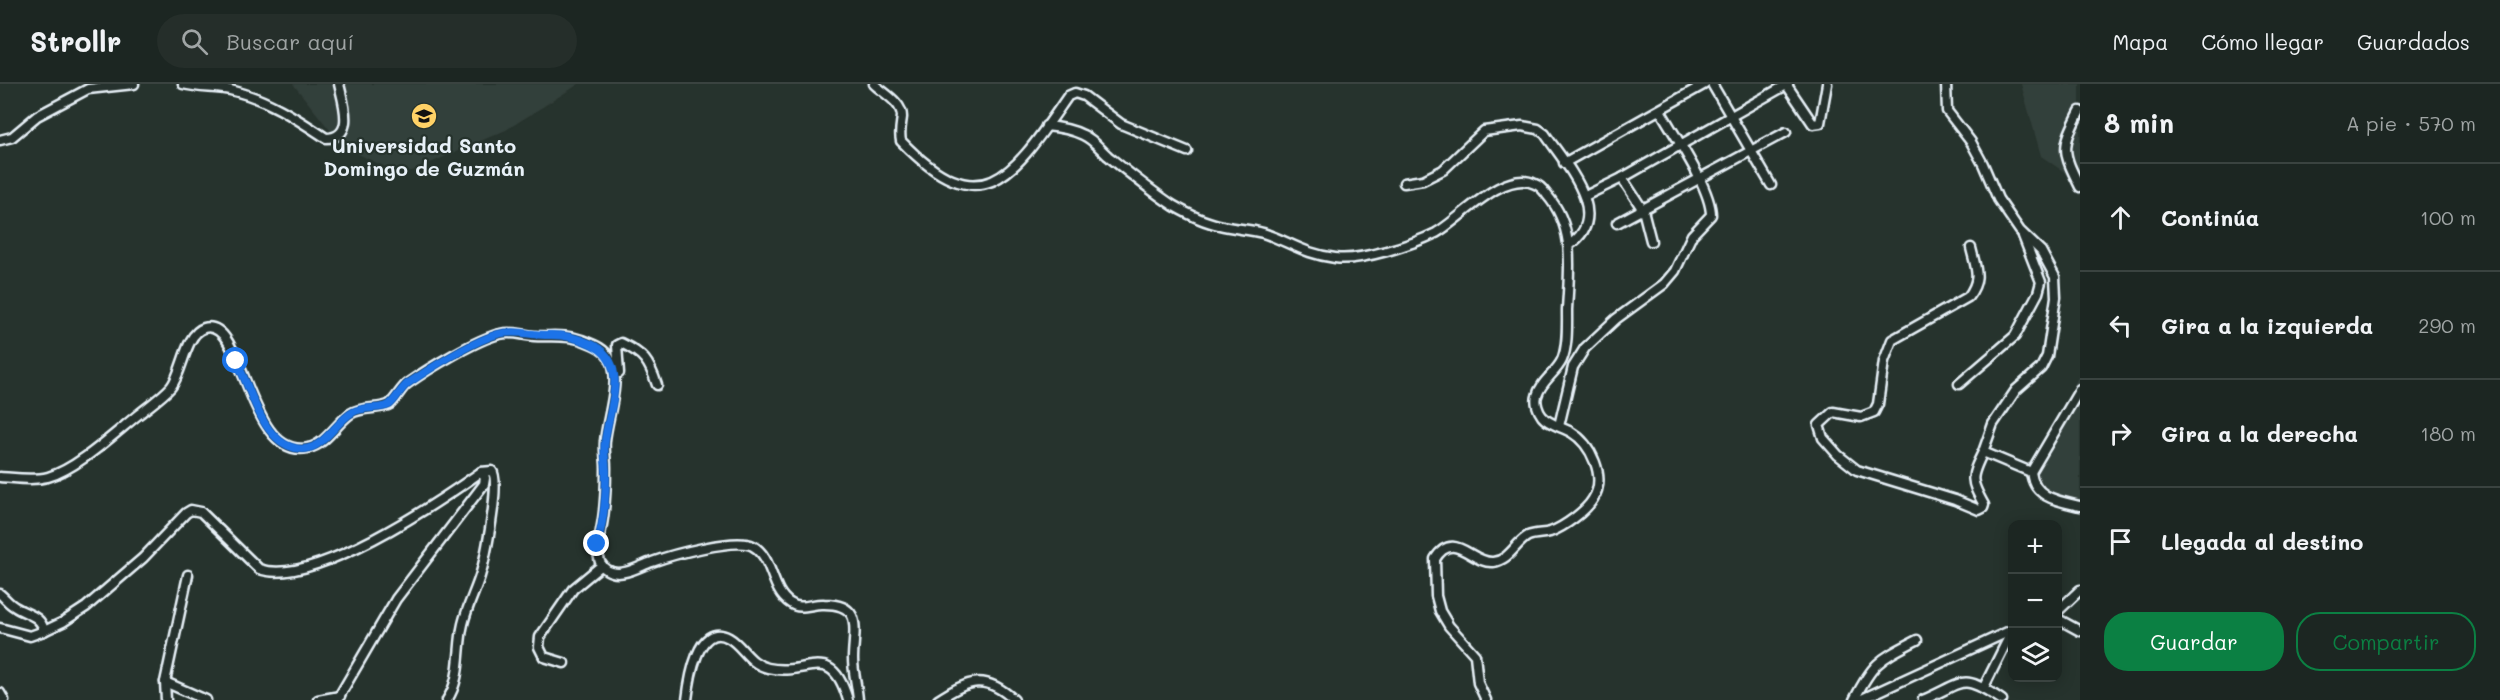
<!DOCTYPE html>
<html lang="es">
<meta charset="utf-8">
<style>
:root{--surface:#1c2622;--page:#252e2a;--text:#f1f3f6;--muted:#a0a5a5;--line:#3a4340;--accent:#0b8043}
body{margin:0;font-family:Mali,sans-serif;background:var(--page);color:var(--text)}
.controls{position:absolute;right:18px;bottom:18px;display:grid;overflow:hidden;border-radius:12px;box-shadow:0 3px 15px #0003}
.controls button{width:54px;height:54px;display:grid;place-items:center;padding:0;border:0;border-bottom:2px solid var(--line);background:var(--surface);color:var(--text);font:30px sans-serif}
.stop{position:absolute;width:18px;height:18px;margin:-14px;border:4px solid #1a73e8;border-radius:50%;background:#fff}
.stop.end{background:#1a73e8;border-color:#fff;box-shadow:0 2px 6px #0008}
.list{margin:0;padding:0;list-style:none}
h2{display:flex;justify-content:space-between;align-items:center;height:78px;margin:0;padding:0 24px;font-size:26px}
h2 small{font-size:20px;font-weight:400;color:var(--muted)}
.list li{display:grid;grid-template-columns:39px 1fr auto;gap:18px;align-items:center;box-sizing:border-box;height:108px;padding:0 24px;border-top:2px solid var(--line)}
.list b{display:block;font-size:22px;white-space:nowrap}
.list em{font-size:20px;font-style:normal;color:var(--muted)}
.actions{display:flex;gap:12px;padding:18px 24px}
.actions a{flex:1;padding:14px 0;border:2px solid var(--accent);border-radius:24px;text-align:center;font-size:21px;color:var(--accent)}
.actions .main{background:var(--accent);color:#fff}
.icon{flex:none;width:33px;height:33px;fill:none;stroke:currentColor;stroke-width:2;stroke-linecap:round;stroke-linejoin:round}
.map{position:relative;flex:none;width:2080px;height:616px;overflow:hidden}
header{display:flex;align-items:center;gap:36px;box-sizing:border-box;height:84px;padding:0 30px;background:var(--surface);border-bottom:2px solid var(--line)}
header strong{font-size:28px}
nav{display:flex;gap:33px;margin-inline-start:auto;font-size:21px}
.search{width:420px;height:54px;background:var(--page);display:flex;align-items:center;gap:15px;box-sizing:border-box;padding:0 21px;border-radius:33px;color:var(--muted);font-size:22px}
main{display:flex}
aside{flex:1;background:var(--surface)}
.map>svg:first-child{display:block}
</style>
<header>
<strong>Strollr</strong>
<div class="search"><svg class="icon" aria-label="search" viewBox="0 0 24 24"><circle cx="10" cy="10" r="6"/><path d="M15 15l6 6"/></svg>Buscar aquí</div>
<nav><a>Mapa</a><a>Cómo llegar</a><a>Guardados</a></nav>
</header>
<main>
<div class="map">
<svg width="2080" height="616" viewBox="0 0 2080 616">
<rect width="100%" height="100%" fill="#26332d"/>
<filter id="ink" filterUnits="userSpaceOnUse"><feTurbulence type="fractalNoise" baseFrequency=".0167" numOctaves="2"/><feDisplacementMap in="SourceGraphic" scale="12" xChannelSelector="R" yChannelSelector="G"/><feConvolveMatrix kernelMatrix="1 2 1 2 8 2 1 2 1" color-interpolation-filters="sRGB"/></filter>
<g filter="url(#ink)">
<!-- built -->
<g fill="#333f3a">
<polygon points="293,0 579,0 506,46 412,87 396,88 358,70 333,50"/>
<polygon points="2021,0 2080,0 2080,112 2064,88 2041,72"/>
<polygon points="2080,289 2080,426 2038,413 2029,391"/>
</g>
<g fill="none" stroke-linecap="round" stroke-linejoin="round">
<!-- minor casing -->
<g stroke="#e8f1f8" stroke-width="13">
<g id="minor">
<path d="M 183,0 C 199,4 215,3 230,6 C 266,14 296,34 326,54 C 356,54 343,18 339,0"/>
<path d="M 874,0 C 883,9 902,18 902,33 C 901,42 899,48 901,57 C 984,143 1015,88 1068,12 L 1075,9 L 1084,12 L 1121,40 L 1187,67"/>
<polyline points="1712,0 1771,101"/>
<polyline points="1786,0 1813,40 1820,39 1827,0"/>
<polyline points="1946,0 1947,27 1971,58 1983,80 1998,115 2020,147 2041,167 2055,193 2056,213 2047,272 2041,284 2016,306 1993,340 1983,368 2031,388 2080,305"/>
<path d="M 2080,27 C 2061,64 2062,67 2080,103"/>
<path d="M 1046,42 C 1059,43 1071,45 1083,51 C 1093,55 1100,65 1108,72 C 1129,89 1151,107 1174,122 C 1188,130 1204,138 1219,141 C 1234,145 1249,145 1263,149 C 1290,158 1304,170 1335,174 C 1359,178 1414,160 1436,149 C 1460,136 1504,84 1535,100 C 1541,102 1544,107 1547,111 C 1576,144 1569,186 1567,226 C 1567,241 1568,262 1562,276 C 1556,289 1541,297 1537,312 C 1535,318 1538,327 1542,332 C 1548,340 1562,343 1571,348 C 1591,360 1607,393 1593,415 C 1586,427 1564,443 1550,448 C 1543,450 1535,449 1528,452 C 1515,459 1510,476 1493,478 C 1472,480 1454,445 1435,475 L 1436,512 L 1440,527 L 1449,542 L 1475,571 L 1478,599 L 1486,616"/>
<polyline points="0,56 12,53 37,32 88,5 134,0"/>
<polyline points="1564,79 1705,0"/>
<polyline points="1622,94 1643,126 1651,157"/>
<path d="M 1404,99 L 1423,96 L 1443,86 L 1484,47 L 1522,42 L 1538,45 L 1545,50 C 1565,80 1614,132 1569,161"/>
<polyline points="1585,112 1622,94 1788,0"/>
<polyline points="1617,139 1786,48"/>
<path d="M 1971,164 C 1976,185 1982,195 1968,213 L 1892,256 L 1884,277 L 1878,320 L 1874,328 L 1861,333 L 1833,328 L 1819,341 L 1823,354 L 1838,371 L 1857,386 L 1955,416 L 1979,426 L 1983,424 L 1984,421 C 1970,396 1970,394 1983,368"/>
<path d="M 619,289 L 617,261 L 621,259 C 644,270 649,277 657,301"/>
<polyline points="1959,300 2015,252 2038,209 2041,198 2023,152"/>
<path d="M 1559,342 L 1573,283 L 1585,264 L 1616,235 L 1664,200 L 1675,187 L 1692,151 L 1711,131 C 1711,104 1674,51 1660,26"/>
<path d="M 2031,388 C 2034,414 2058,417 2080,422"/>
<path d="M 0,393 C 16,394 33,397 48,393 C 77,385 115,349 139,330 C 150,321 162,313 171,303 C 183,288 185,250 204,244 C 245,232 247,377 308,364 C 325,361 336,340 350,330 C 363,322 380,326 390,320 C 397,314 401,304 408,299 C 428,285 477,255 500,250 C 512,247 522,251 534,252 C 550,253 566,250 582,256 C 592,260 605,264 610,275 C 622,295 607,334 605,357 C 604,366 606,375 606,384 C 606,405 605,427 601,446 C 599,456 596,464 599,474 C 600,481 605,486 612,488 C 624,492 640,482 652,478 C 671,471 736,453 753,462 C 774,474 770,506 790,519 C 801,527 812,519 824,520 C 865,520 853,548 853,575 C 853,588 857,602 858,616"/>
<path d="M 0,510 C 5,514 9,520 15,523 C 27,531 41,531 44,547 L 30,552 L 0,544"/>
<polyline points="2058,527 2080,506"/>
<polyline points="2058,535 2080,547"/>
<path d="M 44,547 L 63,538 L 86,523 L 143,474 L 186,429 L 191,426 L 201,428 L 259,485 C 312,504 437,419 481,388 L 492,387 C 501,397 485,476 480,492 C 475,508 467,523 463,540 C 457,565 462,594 447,616"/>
<polyline points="564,579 544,573 539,563 540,553 573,505 602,481"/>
<polyline points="165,598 206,616"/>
<polyline points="1984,603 2012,547"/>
<polyline points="0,609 4,616"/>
<polyline points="166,616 165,598 188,491"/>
<polyline points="318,616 340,612"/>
<polyline points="337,616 396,515 484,400 485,394 481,388"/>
<path d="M 687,616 C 689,599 697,536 729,554 C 743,562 749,580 768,584 C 808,593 831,558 848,616"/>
<path d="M 938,616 C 969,596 985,589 1014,616"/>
<path d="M 1854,616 C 1874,577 1879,576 1917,556"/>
<polyline points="1860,616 2012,546"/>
<path d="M 1923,616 C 1965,598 1961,588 2002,616"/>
</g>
</g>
<!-- minor -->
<use href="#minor" stroke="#26332d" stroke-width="8"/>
</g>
</g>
<g fill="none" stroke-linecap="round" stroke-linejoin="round" filter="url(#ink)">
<!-- route -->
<path stroke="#1a73e8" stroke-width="8" d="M 236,277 C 251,302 260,356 295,364 C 322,371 333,339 353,328 C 364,322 379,326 389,321 C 397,315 401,303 410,298 C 434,282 471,258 498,250 C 515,245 534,252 551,251 C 565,251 578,254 591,260 C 631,279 609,323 605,357 C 603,367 606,378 606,388 C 606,413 604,437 597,460"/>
</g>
<!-- icons -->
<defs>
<g id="university-disc" transform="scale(1.35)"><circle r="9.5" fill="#ffd166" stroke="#26332d"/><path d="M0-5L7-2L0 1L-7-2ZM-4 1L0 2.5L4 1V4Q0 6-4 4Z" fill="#111"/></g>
</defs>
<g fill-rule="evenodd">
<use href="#university-disc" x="424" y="32"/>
</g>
<g text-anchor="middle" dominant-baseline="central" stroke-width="4.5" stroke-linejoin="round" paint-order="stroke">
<!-- poi labels -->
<g font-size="20" font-weight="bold" fill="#e8f1f8" stroke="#26332d">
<text x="424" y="61">Universidad Santo<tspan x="424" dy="23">Domingo de Guzmán</tspan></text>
</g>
</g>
</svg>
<div class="controls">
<button>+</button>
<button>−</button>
<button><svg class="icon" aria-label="layers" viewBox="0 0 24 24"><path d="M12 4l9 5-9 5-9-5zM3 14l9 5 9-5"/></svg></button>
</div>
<div class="stop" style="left:236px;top:277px"></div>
<div class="stop end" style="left:597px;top:460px"></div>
</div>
<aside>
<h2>8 min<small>A pie · 570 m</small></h2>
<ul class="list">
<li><svg class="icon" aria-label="ahead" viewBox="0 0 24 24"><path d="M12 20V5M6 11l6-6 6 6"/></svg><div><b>Continúa</b></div><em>100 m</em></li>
<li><svg class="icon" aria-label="left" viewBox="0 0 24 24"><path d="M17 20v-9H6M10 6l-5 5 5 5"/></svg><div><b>Gira a la izquierda</b></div><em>290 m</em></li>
<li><svg class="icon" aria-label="right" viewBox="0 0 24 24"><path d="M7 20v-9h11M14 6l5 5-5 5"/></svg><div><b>Gira a la derecha</b></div><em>180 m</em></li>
<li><svg class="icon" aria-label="arrive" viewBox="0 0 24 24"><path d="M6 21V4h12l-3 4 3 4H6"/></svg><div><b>Llegada al destino</b></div></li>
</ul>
<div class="actions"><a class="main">Guardar</a><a>Compartir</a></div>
</aside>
</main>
